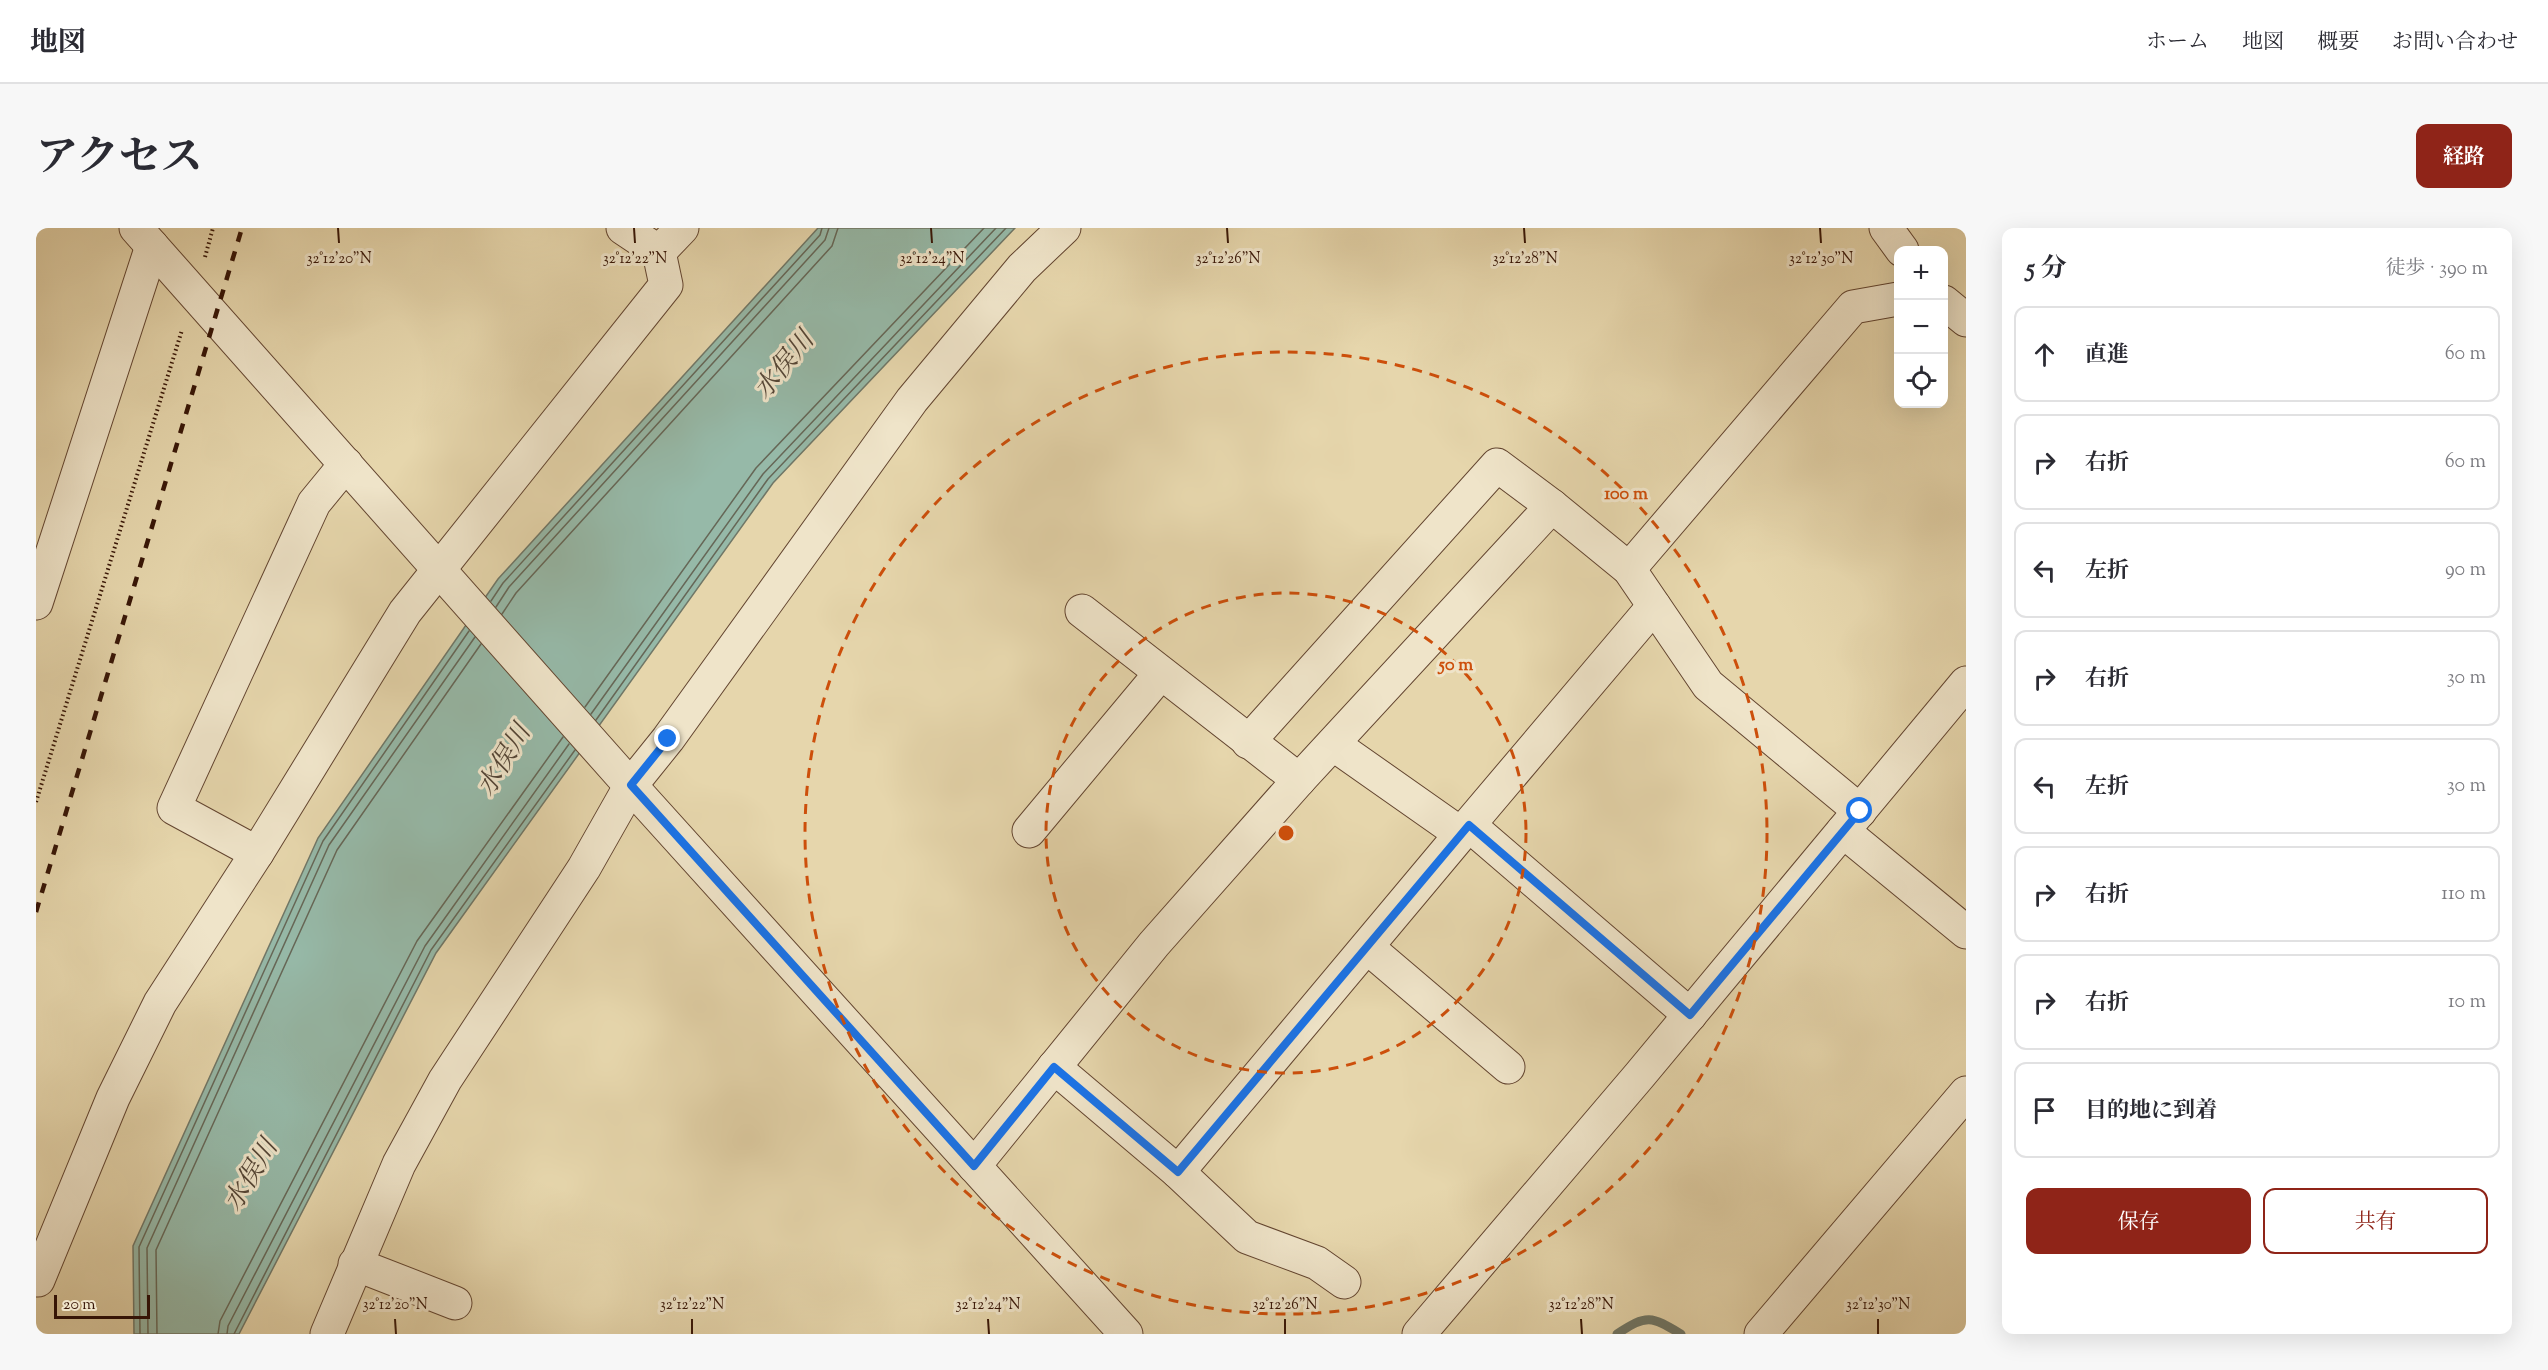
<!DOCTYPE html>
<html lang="ja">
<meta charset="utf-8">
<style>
:root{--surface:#fff;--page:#f7f7f7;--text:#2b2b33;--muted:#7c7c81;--line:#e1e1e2;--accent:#8f2418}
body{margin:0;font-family:"Sorts Mill Goudy","Noto Serif JP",serif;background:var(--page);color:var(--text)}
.controls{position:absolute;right:18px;top:18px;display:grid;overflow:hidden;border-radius:12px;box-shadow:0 6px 24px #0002}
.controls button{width:54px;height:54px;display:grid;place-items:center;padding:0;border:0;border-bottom:2px solid var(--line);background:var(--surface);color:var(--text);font:30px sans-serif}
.scale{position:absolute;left:18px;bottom:15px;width:96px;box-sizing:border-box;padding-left:6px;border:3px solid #371506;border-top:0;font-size:16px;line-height:21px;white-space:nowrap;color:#371506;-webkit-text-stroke:4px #efe4c9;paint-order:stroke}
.stop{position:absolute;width:18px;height:18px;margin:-14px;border:4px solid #1a73e8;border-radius:50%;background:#fff}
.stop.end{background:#1a73e8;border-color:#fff;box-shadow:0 2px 6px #0008}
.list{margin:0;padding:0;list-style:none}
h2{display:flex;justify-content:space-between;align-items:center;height:78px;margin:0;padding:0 24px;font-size:26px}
h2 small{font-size:20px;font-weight:400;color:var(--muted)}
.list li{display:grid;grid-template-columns:39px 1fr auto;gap:18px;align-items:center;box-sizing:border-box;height:96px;margin:0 12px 12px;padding:0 12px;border:2px solid var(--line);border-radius:12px}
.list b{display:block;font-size:22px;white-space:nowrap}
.list em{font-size:20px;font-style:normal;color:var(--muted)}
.actions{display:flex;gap:12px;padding:18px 24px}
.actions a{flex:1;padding:14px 0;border:2px solid var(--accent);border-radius:12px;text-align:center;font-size:21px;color:var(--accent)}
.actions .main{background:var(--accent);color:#fff}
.icon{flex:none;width:33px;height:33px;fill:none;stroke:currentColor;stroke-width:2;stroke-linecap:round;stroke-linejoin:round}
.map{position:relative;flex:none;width:1930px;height:1106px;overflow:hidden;border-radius:12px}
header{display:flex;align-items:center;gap:36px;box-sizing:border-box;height:84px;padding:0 30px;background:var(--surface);border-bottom:2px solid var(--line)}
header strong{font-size:28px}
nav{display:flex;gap:33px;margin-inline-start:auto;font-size:21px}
.intro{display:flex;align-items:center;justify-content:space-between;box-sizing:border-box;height:144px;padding:0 36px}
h1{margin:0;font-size:42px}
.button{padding:15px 27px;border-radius:12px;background:var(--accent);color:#fff;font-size:21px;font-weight:700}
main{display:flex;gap:36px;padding:0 36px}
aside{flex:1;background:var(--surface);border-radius:12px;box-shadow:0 6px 24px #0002}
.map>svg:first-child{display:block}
</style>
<header>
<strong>地図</strong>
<nav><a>ホーム</a><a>地図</a><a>概要</a><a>お問い合わせ</a></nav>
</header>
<div class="intro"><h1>アクセス</h1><a class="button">経路</a></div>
<main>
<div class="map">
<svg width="1930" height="1106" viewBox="0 0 1930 1106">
<rect width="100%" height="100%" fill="#e6d6ac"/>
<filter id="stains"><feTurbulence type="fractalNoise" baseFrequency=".00333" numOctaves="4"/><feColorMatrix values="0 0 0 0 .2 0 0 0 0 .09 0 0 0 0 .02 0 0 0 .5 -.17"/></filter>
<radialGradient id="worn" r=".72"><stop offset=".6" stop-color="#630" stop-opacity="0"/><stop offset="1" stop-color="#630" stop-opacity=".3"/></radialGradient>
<!-- water -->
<polygon fill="#96b9a8" stroke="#707767" stroke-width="1.5" points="782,0 979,0 737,255 400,725 203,1106 98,1106 97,1018 282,610 462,351"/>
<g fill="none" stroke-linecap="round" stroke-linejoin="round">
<!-- shore -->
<g stroke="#666757" stroke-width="1.5">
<polyline points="455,373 467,355 784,7 786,0"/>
<polyline points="460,379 473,359 789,12 793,0"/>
<polyline points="466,386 480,365 796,18 802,0"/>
<polyline points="549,479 720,240 948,0"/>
<polyline points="555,486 727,246 960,0"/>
<polyline points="560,492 732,251 970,0"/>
<polyline points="104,1106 103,1019 287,613 433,403"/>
<polyline points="112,1106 111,1020 293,617 439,409"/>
<polyline points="121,1106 120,1022 301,622 445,416"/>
<polyline points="182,1106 184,1093 381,713 527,509"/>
<polyline points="191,1106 192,1098 389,718 533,516"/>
<polyline points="198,1106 395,722 539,522"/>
</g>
<!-- stream -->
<path stroke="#707767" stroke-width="9" d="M 1581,1106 C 1611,1086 1615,1088 1645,1106"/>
<!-- minor casing -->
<g stroke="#634530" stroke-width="35">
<g id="minor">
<polyline points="587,0 623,24"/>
<polyline points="1850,0 1866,22"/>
<polyline points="1908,74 1930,92"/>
<polyline points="1593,341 1817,79 1862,71"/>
<polyline points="0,375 116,18"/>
<polyline points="1046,383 1263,552"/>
<polyline points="1212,514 1461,237 1516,278"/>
<polyline points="1433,597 1654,787"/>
<polyline points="993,603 1124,446"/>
<polyline points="1807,603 1930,704"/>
<polyline points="1425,606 1618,378"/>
<polyline points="221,625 369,384 630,57 623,24 646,0"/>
<polyline points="1331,719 1472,839"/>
<polyline points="1018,839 1142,944 1425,606 1297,516"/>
<polyline points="938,938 1118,716 1263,552 1516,278 1593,341 1672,457 1824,583"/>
<polyline points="1142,944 1211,1009 1281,1035 1308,1054"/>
<polyline points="319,1036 419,1075"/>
<polyline points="2,1052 77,870 124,775 221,625 138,580 278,275 310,236"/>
<polyline points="291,1106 363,936 409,852 548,640 595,557 632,511 876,172 986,40 1028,0"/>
<polyline points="1383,1106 1603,848 1930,455"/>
</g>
</g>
<!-- tertiary casing -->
<g stroke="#634530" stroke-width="35">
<g id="tertiary">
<polyline points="100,0 585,547 1090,1106"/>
<polyline points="1725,1106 1930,865"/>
</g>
</g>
<!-- path -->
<g stroke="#371506" stroke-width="4" stroke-dasharray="1.5 3" stroke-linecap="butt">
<polyline points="169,29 177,0"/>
<polyline points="0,574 146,102"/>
</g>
<!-- minor -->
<use href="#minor" stroke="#efe4c9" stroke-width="33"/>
<!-- tertiary -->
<use href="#tertiary" stroke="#efe4c9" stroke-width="33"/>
<!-- rail -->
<polyline stroke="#371506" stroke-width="4.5" stroke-dasharray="10 10" stroke-linecap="butt" points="0,684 206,0"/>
</g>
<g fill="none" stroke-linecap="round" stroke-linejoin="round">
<!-- route -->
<polyline stroke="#1a73e8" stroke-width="8" points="632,511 595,557 938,938 1018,839 1142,944 1433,597 1654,787 1824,583"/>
</g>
<!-- ticks -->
<path fill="none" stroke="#371506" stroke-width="2" d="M 302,0 L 303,15M 598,0 L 599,15M 895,0 L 896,15M 1191,0 L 1192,15M 1488,0 L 1489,15M 1784,0 L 1785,15M 359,1091 L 360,1106M 656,1091 L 656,1106M 952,1091 L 953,1106M 1249,1091 L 1249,1106M 1545,1091 L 1546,1106M 1842,1091 L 1842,1106"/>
<!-- distance rings -->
<g fill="none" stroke="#cd4f0b" stroke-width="3" stroke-dasharray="10 8">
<circle cx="1250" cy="605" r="240"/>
<circle cx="1250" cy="605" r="481"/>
</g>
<g text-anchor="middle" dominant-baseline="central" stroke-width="6" stroke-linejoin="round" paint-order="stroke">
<!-- water labels -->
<g font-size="26" font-style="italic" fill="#544637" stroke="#efe4c9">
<text transform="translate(749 138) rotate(-51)">水俣川</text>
<text transform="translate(469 533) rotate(-59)">水俣川</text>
<text transform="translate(216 948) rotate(-59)">水俣川</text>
</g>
</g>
<g font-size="15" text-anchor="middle" fill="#371506" stroke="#efe4c9" stroke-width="6" stroke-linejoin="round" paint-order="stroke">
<text x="303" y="35">32°12'20"N</text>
<text x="599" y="35">32°12'22"N</text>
<text x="896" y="35">32°12'24"N</text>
<text x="1192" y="35">32°12'26"N</text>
<text x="1489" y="35">32°12'28"N</text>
<text x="1785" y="35">32°12'30"N</text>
<text x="359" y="1081">32°12'20"N</text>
<text x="656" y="1081">32°12'22"N</text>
<text x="952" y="1081">32°12'24"N</text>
<text x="1249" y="1081">32°12'26"N</text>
<text x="1545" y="1081">32°12'28"N</text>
<text x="1842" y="1081">32°12'30"N</text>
</g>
<circle cx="1250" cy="605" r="9" fill="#cd4f0b" stroke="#efe4c9" stroke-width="3"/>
<g font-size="18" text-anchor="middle" font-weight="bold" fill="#cd4f0b" stroke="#efe4c9" stroke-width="6" stroke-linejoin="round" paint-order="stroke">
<text x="1590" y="271">100 m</text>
<text x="1420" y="442">50 m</text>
</g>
<rect width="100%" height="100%" filter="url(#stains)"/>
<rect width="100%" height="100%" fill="url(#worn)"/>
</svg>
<div class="controls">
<button>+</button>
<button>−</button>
<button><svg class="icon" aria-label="locate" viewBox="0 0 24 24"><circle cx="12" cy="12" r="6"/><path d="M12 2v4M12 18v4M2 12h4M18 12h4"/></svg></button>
</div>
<div class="scale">20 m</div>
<div class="stop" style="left:1824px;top:583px"></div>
<div class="stop end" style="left:632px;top:511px"></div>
</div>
<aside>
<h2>5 分<small>徒歩 · 390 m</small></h2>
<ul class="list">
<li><svg class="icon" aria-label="ahead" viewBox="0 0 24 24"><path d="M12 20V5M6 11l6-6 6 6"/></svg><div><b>直進</b></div><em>60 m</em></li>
<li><svg class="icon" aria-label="right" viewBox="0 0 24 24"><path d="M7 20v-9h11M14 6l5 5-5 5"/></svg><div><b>右折</b></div><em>60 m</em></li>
<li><svg class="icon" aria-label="left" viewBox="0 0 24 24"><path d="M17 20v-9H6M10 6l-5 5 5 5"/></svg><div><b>左折</b></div><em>90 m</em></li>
<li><svg class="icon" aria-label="right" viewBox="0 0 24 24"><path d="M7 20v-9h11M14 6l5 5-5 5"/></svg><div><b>右折</b></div><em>30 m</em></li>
<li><svg class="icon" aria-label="left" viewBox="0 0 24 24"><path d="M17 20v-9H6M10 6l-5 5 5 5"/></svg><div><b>左折</b></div><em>30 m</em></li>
<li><svg class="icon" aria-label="right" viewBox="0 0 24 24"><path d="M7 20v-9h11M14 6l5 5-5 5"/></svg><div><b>右折</b></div><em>110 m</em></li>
<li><svg class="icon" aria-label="right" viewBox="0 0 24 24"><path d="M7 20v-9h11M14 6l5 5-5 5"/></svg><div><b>右折</b></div><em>10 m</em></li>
<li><svg class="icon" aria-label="arrive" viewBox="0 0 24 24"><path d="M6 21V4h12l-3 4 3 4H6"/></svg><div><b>目的地に到着</b></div></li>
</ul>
<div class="actions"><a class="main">保存</a><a>共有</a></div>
</aside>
</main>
